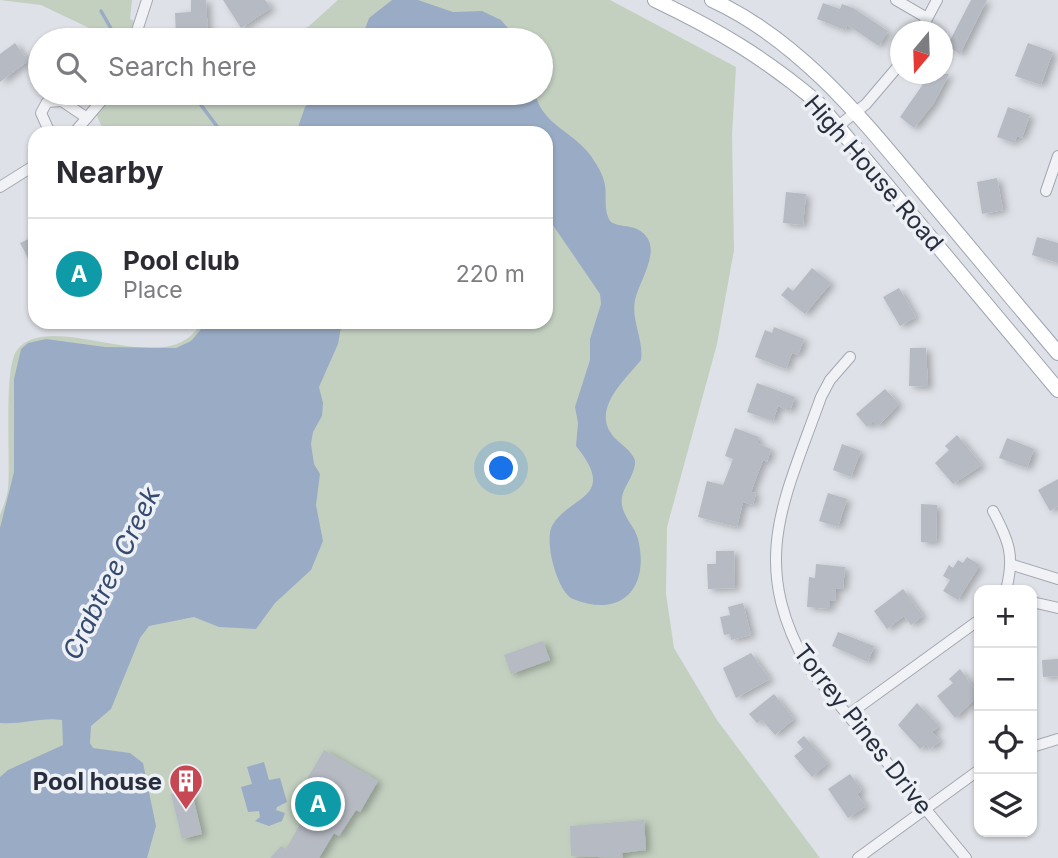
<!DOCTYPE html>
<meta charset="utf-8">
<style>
:root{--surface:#fff;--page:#f7f7f7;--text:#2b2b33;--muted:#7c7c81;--line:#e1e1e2;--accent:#2563eb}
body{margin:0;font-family:Inter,sans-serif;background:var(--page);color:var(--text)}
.controls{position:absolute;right:21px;bottom:21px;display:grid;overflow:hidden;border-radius:14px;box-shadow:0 2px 5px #0004}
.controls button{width:63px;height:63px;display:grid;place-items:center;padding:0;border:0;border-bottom:2px solid var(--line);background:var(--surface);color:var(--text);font:35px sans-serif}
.compass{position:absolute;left:890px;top:21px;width:63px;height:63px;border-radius:50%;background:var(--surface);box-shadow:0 2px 5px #0004;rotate:199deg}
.you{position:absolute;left:502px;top:469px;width:24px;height:24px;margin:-18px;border:5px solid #fff;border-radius:50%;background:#1a73e8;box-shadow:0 0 0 10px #1a73e833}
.badge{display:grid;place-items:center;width:46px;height:46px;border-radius:50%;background:var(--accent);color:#fff;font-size:23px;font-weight:700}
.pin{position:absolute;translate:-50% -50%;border:4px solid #fff;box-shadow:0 2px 7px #0006}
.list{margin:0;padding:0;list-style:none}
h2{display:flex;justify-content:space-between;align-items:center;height:91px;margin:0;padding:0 28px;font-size:30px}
h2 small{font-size:23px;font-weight:400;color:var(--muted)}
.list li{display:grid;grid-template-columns:46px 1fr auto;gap:21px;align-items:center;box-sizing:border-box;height:112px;padding:0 28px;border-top:2px solid var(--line)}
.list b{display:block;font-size:26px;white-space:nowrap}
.list p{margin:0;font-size:23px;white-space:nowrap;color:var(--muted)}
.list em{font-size:23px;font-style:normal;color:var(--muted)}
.icon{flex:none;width:38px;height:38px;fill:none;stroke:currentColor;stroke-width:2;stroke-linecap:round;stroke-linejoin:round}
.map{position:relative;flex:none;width:1058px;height:858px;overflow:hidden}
.search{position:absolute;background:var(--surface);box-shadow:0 2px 5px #0004;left:28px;top:28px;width:525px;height:77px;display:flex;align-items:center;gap:18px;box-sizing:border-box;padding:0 24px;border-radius:38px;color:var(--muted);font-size:26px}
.panel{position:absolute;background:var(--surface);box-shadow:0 2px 5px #0004;left:28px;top:126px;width:525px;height:203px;border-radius:21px}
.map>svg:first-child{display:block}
</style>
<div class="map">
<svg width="1058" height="858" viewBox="0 0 1058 858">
<defs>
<filter id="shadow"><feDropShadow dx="4.5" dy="2.5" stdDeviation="3.5" flood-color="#0004"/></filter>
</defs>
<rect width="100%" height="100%" fill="#dee1e7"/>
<!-- green -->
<g fill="#c3d0c0">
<polygon points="0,0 132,0 130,19 166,40 107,40 106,36 41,5"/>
<path d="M 338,0 L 610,0 L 736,67 L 732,135 L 734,250 L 717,344 L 667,527 L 666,594 L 674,648 L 717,720 L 820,858 L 0,858 L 0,515 C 3,507 7,498 8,489 C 11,461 3,368 17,350 C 48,311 144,370 188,338 C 194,334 198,327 203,322 L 546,322 L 546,133 L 107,133 L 103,130 L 89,97 L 91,93 L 541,93 L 541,40 L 268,40 L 308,27 Z"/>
</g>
<!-- water -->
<g fill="#9aacc5">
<polygon points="392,0 418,0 453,12 482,11 501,20 518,40 361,40 369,18"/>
<path d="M 319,93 L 535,93 C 542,125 573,131 591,156 C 597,165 603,174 605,185 C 607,198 603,211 611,222 C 619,227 628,225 637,229 C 667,244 639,280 635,300 C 631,320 644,340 641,360 C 625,380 591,409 613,436 C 620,444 631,450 635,460 C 636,477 619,489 622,505 C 624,518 635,527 638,539 C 650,587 622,619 573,599 C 557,592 544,541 552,526 C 569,495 619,499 576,446 L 578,423 L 575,407 L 590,360 L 590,339 L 601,304 L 600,294 L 546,215 L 546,133 L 296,133 L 305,107 Z"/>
<path d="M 207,322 L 342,322 L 338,344 L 319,387 L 323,403 L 322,416 L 313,432 L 311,444 L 314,464 L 320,474 L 316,505 L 323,541 L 311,570 L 275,603 L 256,629 L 219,627 L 194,617 L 149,626 L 140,638 L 111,709 L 91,726 L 90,743 L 93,748 L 130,753 L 143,763 L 156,826 L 147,858 L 0,858 L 0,777 L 8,770 L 63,745 L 62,720 C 41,717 21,725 0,723 L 0,528 L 14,472 L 14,379 L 21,349 L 28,343 L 46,339 L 105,347 L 176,348 L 191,341 Z"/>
<polygon points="264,762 269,780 280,778 287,802 277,807 276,810 285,813 282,821 269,826 255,821 260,817 259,811 248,812 241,787 252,784 247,767"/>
</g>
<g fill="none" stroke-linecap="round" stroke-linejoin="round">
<!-- stream -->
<g stroke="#9aacc5" stroke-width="3.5">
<polyline points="101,11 117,39"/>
<polyline points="192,93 222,133"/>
</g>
</g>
<!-- building -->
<g fill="#b6bac3" filter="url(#shadow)">
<polygon points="191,0 206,0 208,35 176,36 175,13 191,12"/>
<polygon points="223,0 265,0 271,8 241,28"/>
<polygon points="971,0 987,0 960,54 947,46"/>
<polygon points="823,3 840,9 842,4 853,8 888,31 879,46 847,25 845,30 817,19"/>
<polygon points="15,43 28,61 0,82 0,54"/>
<polygon points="1028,43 1053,52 1041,85 1015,76"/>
<polygon points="930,74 949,74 934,103 914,128 900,117"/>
<polygon points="1008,107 1030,115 1022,138 1017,136 1014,143 997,137"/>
<polygon points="997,178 1003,210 982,214 977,182"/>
<polygon points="786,192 806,194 803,225 783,223"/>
<polygon points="35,236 35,271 20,243"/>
<polygon points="1037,237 1058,243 1058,263 1032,255"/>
<polygon points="812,268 831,283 805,314 781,295 788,287 793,291"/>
<polygon points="899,288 916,317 900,326 883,297"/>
<polygon points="774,327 804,339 798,355 792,353 786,369 755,357 765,330 772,333"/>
<polygon points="910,348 926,348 928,387 909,386"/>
<polygon points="757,383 795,397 790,411 778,406 773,421 747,412"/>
<polygon points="885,389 899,404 878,426 873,421 867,427 856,414"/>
<polygon points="735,428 759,437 757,443 771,449 767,462 763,460 751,492 756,493 753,505 743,502 737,527 698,517 707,481 723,485 733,459 725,456"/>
<polygon points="957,435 982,465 953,484 935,463 949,450 945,446"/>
<polygon points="1007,438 1034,449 1027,468 999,458"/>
<polygon points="842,444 861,451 851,477 833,470"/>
<polygon points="1058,479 1058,506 1050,511 1038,490"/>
<polygon points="828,493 847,499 838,527 819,521"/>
<polygon points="921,504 937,505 936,542 921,542"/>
<polygon points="716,551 734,551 735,588 708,589 707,564 716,564"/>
<polygon points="967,557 980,565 958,600 943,591 950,580 943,576 949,565 953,568 958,560 963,563"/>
<polygon points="816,564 845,567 843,589 836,588 835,601 830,600 830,609 807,607 809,577 815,578"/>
<polygon points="903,589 923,616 911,625 904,616 887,629 874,611"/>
<polygon points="743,603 751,635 731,640 730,634 724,635 720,617 730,615 728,607"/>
<polygon points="838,632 874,646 868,662 832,646"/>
<polygon points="543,641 550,660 511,674 504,655"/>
<polygon points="751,653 770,679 736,698 723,668"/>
<polygon points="1058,659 1058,676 1043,677 1042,660"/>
<polygon points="960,669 979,695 955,718 937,696 953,683 949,679"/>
<polygon points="774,694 794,719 775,735 762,720 757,723 749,714"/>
<polygon points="917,703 939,726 932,732 940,741 930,749 926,744 920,749 898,725"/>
<polygon points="804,736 828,763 812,777 794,756 803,749 797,742"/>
<polygon points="324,750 378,781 360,812 356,810 339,836 334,833 319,858 270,858 281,846 286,849 304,817 300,815 317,785 307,779"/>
<polygon points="850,774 862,790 857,794 866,806 848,818 828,789"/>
<polygon points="191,789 202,834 182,839 171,794"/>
<polygon points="644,820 646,850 622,853 623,858 571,856 570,826"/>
</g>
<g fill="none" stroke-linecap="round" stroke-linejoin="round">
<!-- minor casing -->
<g stroke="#a4a8b1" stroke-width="12">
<g id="minor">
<polyline points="896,0 927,18"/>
<polyline points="920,32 937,0"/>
<polyline points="134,40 147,0"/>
<polyline points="837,127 866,104 900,64"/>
<polyline points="50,133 41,113 47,102 62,101 87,118"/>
<polyline points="74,133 108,93"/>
<polyline points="0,187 35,165"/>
<polyline points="1046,191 1058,156"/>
<path d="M 850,357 L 830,380 L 821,397 C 784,501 748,562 808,667 L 966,858"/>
<path d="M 993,511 C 1009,541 1015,556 1006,590"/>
<polyline points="1013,565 1058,579"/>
<polyline points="1032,602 1058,608"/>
<polyline points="848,715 979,620"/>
<polyline points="1032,747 1058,739"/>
<polyline points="858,858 979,770"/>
</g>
</g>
<!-- major casing -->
<g stroke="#9ea5b2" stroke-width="16">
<g id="major">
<path d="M 655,0 C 718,30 765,58 818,103 L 1058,390"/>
<path d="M 712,0 C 801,41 863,120 924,193 C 969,247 1013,300 1058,353"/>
</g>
</g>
<!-- minor -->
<use href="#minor" stroke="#f0f2f5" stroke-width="10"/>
<!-- major -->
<use href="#major" stroke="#fff" stroke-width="14"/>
</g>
<!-- icons -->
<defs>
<g id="building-pin" transform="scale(1.75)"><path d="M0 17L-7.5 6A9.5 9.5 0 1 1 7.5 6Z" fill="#c74853" stroke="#edf0f5"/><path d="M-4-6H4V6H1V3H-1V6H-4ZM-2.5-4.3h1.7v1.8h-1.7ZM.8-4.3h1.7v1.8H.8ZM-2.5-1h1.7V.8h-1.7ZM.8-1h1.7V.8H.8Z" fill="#fff"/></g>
</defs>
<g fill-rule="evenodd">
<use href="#building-pin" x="186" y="781"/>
</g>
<g text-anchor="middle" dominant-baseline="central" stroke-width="7" stroke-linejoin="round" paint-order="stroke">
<!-- street labels -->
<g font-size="24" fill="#282e3d" stroke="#edf0f5">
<text transform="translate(874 173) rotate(49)">High House Road</text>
<text transform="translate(863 729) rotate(52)">Torrey Pines Drive</text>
</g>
<!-- poi labels -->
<g font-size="24" font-weight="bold" fill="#282e3d" stroke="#edf0f5" text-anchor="end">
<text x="162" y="781">Pool house</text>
</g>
<!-- water labels -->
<g font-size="26" font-style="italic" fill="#344a6e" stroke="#edf0f5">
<text transform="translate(111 573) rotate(-64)">Crabtree Creek</text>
</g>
</g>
</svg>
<div class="controls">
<button>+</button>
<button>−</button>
<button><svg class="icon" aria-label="locate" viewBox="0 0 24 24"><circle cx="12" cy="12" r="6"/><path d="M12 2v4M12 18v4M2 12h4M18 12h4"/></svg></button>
<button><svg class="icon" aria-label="layers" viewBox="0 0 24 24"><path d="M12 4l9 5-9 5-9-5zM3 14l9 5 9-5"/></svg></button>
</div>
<svg class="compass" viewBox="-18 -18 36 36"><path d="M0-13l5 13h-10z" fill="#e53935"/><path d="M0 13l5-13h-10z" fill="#7c7c81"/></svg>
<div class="you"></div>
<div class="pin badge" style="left:318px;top:804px;background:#0f9aa8">A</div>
<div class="search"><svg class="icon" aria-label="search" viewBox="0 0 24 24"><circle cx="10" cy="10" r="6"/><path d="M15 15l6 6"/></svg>Search here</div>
<section class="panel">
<h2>Nearby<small></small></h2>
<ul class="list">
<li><span class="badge" style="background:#0f9aa8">A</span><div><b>Pool club</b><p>Place</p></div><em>220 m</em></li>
</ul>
</section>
</div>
